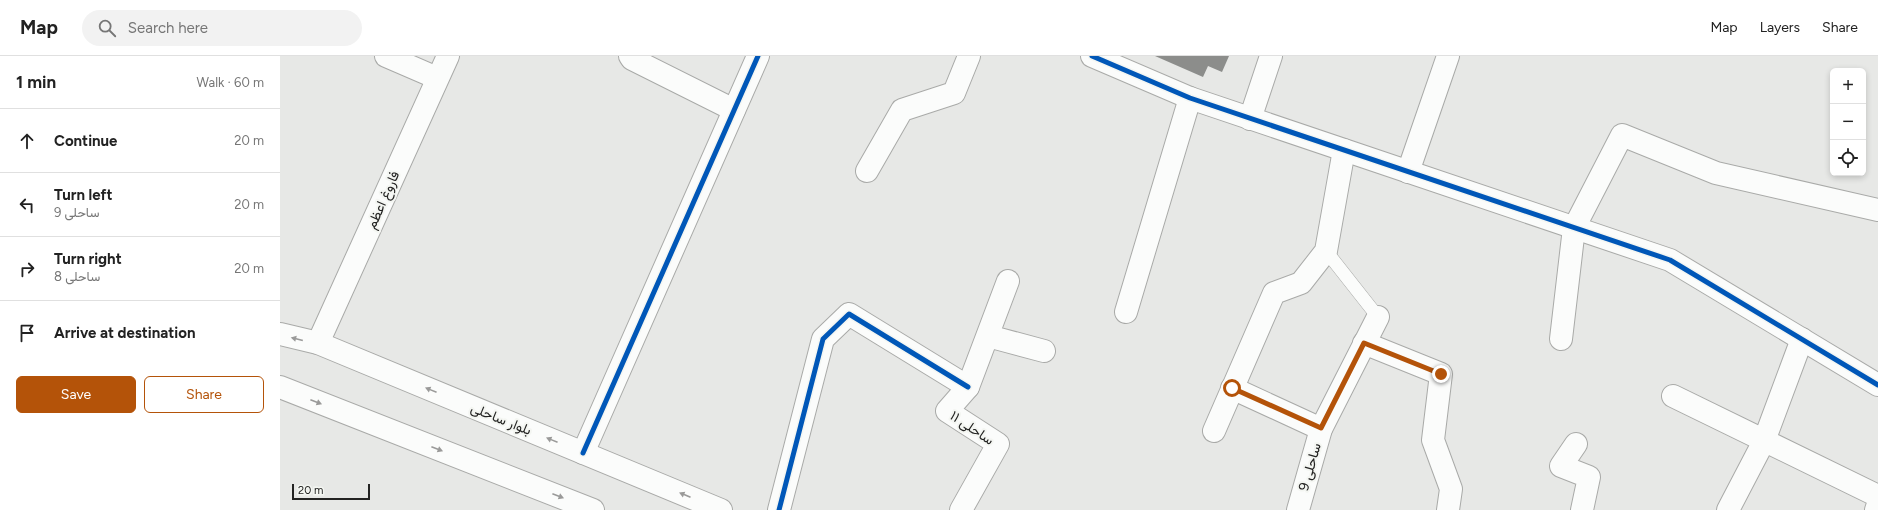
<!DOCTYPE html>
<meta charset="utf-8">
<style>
:root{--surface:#fff;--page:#f2f2f2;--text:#222;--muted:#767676;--line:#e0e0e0;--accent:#b45309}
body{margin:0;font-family:Figtree,Vazirmatn,sans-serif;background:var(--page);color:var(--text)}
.controls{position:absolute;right:12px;top:12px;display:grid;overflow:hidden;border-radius:6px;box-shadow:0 2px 6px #0003}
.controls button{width:36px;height:36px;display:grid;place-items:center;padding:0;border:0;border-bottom:1px solid var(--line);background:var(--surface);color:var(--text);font:20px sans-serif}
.scale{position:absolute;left:12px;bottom:10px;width:78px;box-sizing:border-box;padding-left:4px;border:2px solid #232322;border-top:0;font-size:11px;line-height:14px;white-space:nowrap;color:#232322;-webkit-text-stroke:3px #f4f6f2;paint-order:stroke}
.stop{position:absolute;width:12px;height:12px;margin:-9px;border:3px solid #b45309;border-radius:50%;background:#fff}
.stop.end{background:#b45309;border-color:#fff;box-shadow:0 1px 4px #0008}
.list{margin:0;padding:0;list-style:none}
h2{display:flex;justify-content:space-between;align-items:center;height:52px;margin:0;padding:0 16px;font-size:17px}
h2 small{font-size:13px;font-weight:400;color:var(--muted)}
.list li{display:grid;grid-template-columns:26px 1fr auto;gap:12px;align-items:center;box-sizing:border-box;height:64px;padding:0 16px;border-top:1px solid var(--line)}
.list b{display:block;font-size:15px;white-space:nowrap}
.list p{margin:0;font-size:13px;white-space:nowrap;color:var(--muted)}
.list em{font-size:13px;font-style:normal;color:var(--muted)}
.actions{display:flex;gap:8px;padding:12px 16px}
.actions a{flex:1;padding:9px 0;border:1px solid var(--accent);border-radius:6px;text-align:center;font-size:14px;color:var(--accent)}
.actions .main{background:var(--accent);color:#fff}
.icon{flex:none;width:22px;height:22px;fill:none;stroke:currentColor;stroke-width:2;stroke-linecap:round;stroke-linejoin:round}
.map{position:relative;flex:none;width:1598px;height:454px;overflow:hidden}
header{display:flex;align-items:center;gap:24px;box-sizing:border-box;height:56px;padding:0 20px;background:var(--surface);border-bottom:1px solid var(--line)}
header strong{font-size:19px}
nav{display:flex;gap:22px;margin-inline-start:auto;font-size:14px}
.search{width:280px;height:36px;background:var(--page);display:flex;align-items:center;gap:10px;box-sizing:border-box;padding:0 14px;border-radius:22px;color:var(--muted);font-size:15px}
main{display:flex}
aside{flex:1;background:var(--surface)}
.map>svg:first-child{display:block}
</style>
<header>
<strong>Map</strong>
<div class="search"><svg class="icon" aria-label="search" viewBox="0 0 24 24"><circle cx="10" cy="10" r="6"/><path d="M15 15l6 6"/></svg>Search here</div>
<nav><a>Map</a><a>Layers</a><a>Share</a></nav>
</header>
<main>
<aside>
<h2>1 min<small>Walk · 60 m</small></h2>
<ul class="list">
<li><svg class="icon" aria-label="ahead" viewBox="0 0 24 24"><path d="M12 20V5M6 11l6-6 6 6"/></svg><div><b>Continue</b></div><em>20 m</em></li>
<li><svg class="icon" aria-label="left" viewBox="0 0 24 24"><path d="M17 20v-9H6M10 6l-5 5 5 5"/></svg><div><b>Turn left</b><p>ساحلی 9</p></div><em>20 m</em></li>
<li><svg class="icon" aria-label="right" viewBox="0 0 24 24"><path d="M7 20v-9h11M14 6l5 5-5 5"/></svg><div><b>Turn right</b><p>ساحلی 8</p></div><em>20 m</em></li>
<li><svg class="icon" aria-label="arrive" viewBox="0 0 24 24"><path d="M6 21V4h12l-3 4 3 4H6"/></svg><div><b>Arrive at destination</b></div></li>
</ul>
<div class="actions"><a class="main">Save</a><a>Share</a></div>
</aside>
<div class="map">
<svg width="1598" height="454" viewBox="0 0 1598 454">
<rect width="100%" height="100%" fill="#e7e8e6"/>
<!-- building -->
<polygon fill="#8c8d8b" points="875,0 949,0 942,16 928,10 923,21"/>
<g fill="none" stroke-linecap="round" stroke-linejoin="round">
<!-- service casing -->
<g stroke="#a9aaa8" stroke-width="14">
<polyline id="service" points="1046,195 1098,261"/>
</g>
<!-- minor casing -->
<g stroke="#a9aaa8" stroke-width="24">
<g id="minor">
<polyline points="106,0 157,22"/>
<polyline points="350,0 352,3 454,54"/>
<polyline points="812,0 910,42 1390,204 1598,329"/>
<polyline points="970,63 991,0"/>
<polyline points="587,115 622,54 674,37 689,0"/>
<polyline points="1128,116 1168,0"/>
<polyline points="846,256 910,42"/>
<polyline points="708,280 764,295"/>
<polyline points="1281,283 1294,172 1342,79 1436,117 1598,154"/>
<polyline points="1084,287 1161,318 1153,384 1171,433 1168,454"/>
<polyline points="952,332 1041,373"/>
<polyline points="1393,340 1598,440"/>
<polyline points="934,375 994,237 1021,227 1046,195 1064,94"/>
<polyline points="1296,388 1281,410 1309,421 1302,454"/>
<polyline points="303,397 478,0"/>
<polyline points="499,454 543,283 569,258 688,331"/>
<polyline points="681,454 718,388 667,355 688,331 728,225"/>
<polyline points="1018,454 1041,373 1098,261"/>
<polyline points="1448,454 1484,385 1522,283"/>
</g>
</g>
<!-- tertiary casing -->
<g stroke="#a9aaa8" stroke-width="24">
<polyline id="tertiary" points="38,287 168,0"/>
</g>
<!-- secondary casing -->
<g stroke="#a9aaa8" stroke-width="24">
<g id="secondary">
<polyline points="0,278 38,287 441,454"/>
<polyline points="0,331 313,454"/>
<polyline points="1596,454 1598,448"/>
</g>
</g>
<!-- service -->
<use href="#service" stroke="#fbfcfb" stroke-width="13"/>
<!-- minor -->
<use href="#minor" stroke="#fbfcfb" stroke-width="22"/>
<!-- tertiary -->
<use href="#tertiary" stroke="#fbfcfb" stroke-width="22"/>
<!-- secondary -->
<use href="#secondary" stroke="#fbfcfb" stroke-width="22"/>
<!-- cycleway casing -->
<g stroke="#f4f6f2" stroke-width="8">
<g id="cycleway">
<polyline points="812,0 910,42 1390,204 1598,329"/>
<polyline points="303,397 478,0"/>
<polyline points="499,454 543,283 569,258 688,331"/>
</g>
</g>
<!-- cycleway -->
<use href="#cycleway" stroke="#0057b8" stroke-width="5"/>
</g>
<!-- one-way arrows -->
<defs><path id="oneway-solid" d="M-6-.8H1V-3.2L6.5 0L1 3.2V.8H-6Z"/></defs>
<g fill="#9a9a99">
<use href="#oneway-solid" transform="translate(17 283) rotate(-166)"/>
<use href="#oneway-solid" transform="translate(151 334) rotate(-158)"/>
<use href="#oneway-solid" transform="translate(36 346) rotate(21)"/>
<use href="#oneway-solid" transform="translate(272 384) rotate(-158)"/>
<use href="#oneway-solid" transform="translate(157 393) rotate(21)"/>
<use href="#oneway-solid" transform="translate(405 439) rotate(-157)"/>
<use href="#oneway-solid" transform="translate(278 440) rotate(21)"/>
</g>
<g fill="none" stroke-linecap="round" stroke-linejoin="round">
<!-- route -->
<polyline stroke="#b45309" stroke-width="5" points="952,332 1041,372 1084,287 1161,318"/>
</g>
<g text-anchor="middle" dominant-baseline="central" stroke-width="4" stroke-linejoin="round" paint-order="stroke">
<!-- street labels -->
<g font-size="14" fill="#232322" stroke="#f4f6f2">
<text transform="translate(103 144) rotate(-66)">فاروغ اعظم</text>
<text transform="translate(221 363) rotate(22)">بلوار ساحلی</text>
<text transform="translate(692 372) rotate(34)">ساحلی ۱۱</text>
<text transform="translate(1030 411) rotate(-74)">ساحلی 9</text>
</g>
</g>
</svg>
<div class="controls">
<button>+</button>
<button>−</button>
<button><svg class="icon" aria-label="locate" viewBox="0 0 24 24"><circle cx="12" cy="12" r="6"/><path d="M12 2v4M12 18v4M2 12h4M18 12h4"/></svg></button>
</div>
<div class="scale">20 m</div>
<div class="stop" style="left:952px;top:332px"></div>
<div class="stop end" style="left:1161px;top:318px"></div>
</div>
</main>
